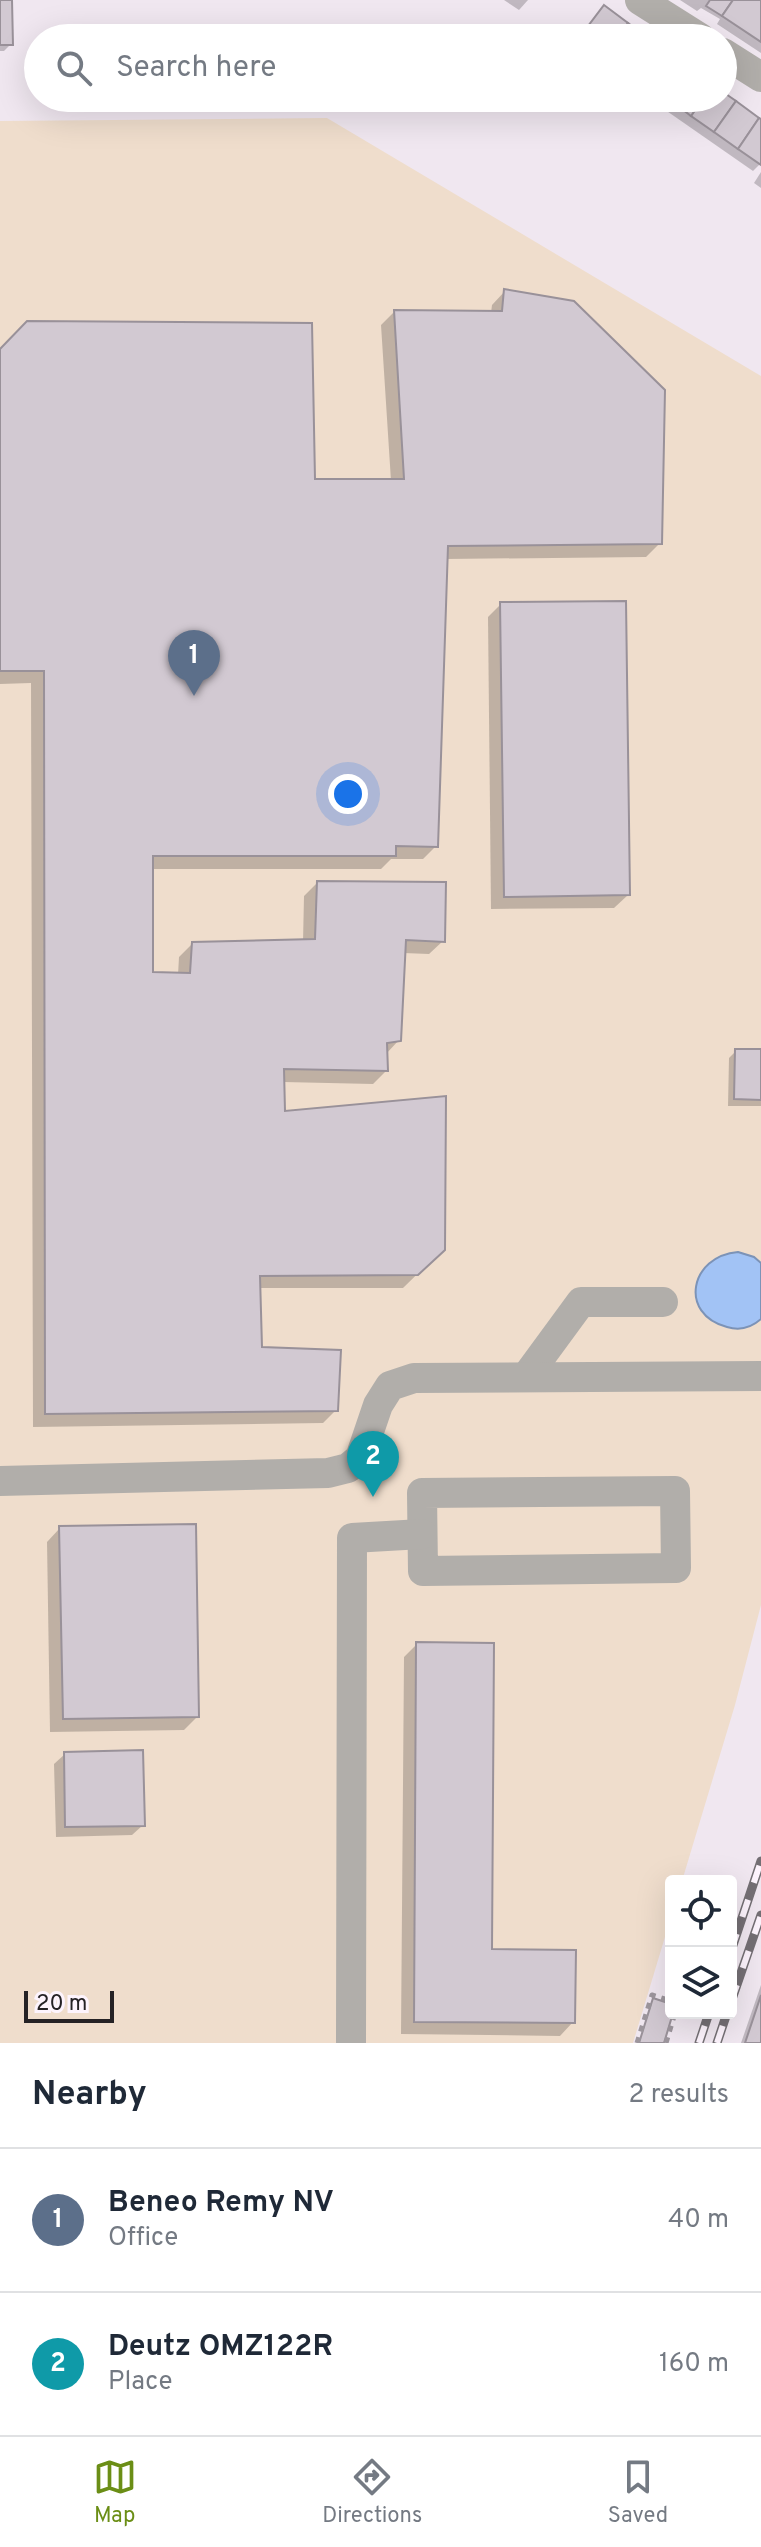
<!DOCTYPE html>
<style>
:root{--surface:#fff;--page:#f6f6f7;--text:#1f2937;--muted:#747a83;--line:#e0e1e3;--accent:#6b8e16}
body{margin:0;font-family:Overpass,sans-serif;background:var(--page);color:var(--text)}
.controls{position:absolute;right:24px;bottom:24px;display:grid;overflow:hidden;border-radius:8px;box-shadow:0 8px 32px #0002}
.controls button{width:72px;height:72px;display:grid;place-items:center;padding:0;border:0;border-bottom:2px solid var(--line);background:var(--surface);color:var(--text);font:40px sans-serif}
.scale{position:absolute;left:24px;bottom:20px;width:90px;box-sizing:border-box;padding-left:8px;border:4px solid #252225;border-top:0;font-size:22px;line-height:28px;white-space:nowrap;color:#252225;-webkit-text-stroke:6px #fdf4fd;paint-order:stroke}
.you{position:absolute;left:348px;top:794px;width:28px;height:28px;margin:-20px;border:6px solid #fff;border-radius:50%;background:#1a73e8;box-shadow:0 0 0 12px #1a73e833}
.badge{display:grid;place-items:center;width:52px;height:52px;border-radius:50%;background:var(--accent);color:#fff;font-size:26px;font-weight:700}
.pin{position:absolute;translate:-50% -66px;filter:drop-shadow(0 2px 4px #0008)}
.pin::after{content:'';position:absolute;top:42px;width:28px;height:24px;background:inherit;clip-path:polygon(0 0,100% 0,50% 100%)}
.list{margin:0;padding:0;list-style:none}
h2{display:flex;justify-content:space-between;align-items:center;height:104px;margin:0;padding:0 32px;font-size:34px}
h2 small{font-size:26px;font-weight:400;color:var(--muted)}
.list li{display:grid;grid-template-columns:52px 1fr auto;gap:24px;align-items:center;box-sizing:border-box;height:144px;padding:0 32px;border-top:2px solid var(--line)}
.list b{display:block;font-size:30px;white-space:nowrap}
.list p{margin:0;font-size:26px;white-space:nowrap;color:var(--muted)}
.list em{font-size:26px;font-style:normal;color:var(--muted)}
.icon{flex:none;width:44px;height:44px;fill:none;stroke:currentColor;stroke-width:2;stroke-linecap:round;stroke-linejoin:round}
.map{position:relative;flex:none;width:761px;height:2043px;overflow:hidden}
.search{position:absolute;background:var(--surface);box-shadow:0 8px 32px #0002;left:24px;right:24px;top:24px;height:88px;display:flex;align-items:center;gap:20px;box-sizing:border-box;padding:0 28px;border-radius:44px;color:var(--muted);font-size:30px}
.sheet{height:392px;background:var(--surface)}
nav{display:flex;justify-content:space-around;align-items:center;box-sizing:border-box;height:112px;border-top:2px solid var(--line);background:var(--surface);font-size:22px;color:var(--muted)}
nav a{display:grid;justify-items:center;gap:4px}
nav .on{color:var(--accent)}
.map>svg:first-child{display:block}
</style>
<div class="map">
<svg width="761" height="2043" viewBox="0 0 761 2043">
<rect width="100%" height="100%" fill="#f0e7f0"/>
<!-- commercial -->
<polygon fill="#efddcc" points="327,118 761,376 761,1605 735,1705 682,1881 671,1881 671,1917 633,2043 0,2043 0,121"/>
<!-- water -->
<path fill="#a2c3f5" stroke="#7c93b7" stroke-width="2" d="M 738,1252 L 754,1257 L 761,1263 L 761,1319 C 751,1328 740,1331 727,1327 C 678,1314 690,1256 738,1252 Z"/>
<!-- shadow -->
<g fill="#0003">
<polygon points="0,0 10,0 11,44 4,51 0,51"/>
<polygon points="504,0 528,0 519,10"/>
<polygon points="680,0 761,0 761,53 717,24 720,19 701,8 697,11"/>
<polygon points="723,95 761,121 761,163 753,171 661,107 668,98 723,98"/>
<polygon points="761,172 761,188 754,183"/>
<polygon points="505,291 660,543 646,557 446,559 436,846 423,859 391,859 381,869 151,869 151,974 178,975 179,957 192,944 303,942 304,896 317,883 443,941 429,954 403,953 399,1040 386,1054 386,1071 373,1084 283,1082 283,1113 443,1249 403,1288 258,1288 260,1348 336,1410 323,1423 33,1427 31,683 0,684 0,352 313,481 391,481 381,325 394,312 491,313 492,305"/>
<polygon points="501,604 628,895 614,908 491,909 488,617"/>
<polygon points="736,1051 761,1051 761,1106 728,1106 729,1058"/>
<polygon points="60,1528 197,1717 184,1730 50,1732 47,1542"/>
<polygon points="417,1644 490,1951 573,2022 560,2036 401,2034 404,1657"/>
<polygon points="65,1754 143,1825 132,1835 56,1837 54,1764"/>
<polygon points="761,1985 761,2043 741,2043"/>
</g>
<!-- building -->
<g fill="#d2c9d2" stroke="#999199" stroke-width="2">
<polygon points="0,0 12,0 13,45 0,45"/>
<polygon points="710,0 733,0 722,16 706,6"/>
<polygon points="733,0 761,0 761,42 722,16"/>
<polygon points="604,5 628,23 618,38 579,38"/>
<polygon points="628,23 649,38 618,38"/>
<polygon points="723,92 736,101 714,132 691,116 703,98 723,98"/>
<polygon points="668,98 703,98 691,116"/>
<polygon points="736,101 759,118 738,149 714,132"/>
<polygon points="759,118 761,119 761,165 738,149"/>
<polygon points="504,289 574,301 665,390 662,544 448,546 438,847 396,846 396,856 153,856 153,972 190,973 192,942 315,939 317,881 446,882 445,942 406,940 401,1041 387,1043 388,1071 284,1069 285,1111 446,1096 445,1250 418,1275 260,1276 262,1347 341,1350 338,1411 45,1414 44,671 0,671 0,349 27,321 312,323 315,479 404,479 394,310 502,311"/>
<polygon points="626,601 630,895 504,897 500,602"/>
<polygon points="735,1049 761,1049 761,1100 734,1099"/>
<polygon points="196,1524 199,1717 63,1719 59,1526"/>
<polygon points="416,1642 494,1643 492,1949 576,1950 575,2023 414,2022"/>
<polygon points="143,1750 145,1826 65,1827 64,1752"/>
<polygon points="761,1995 761,2043 745,2043"/>
<polygon points="653,1998 671,2004 671,2013 673,2013 664,2043 639,2043"/>
</g>
<g fill="none" stroke-linecap="round" stroke-linejoin="round">
<!-- path -->
<g stroke="#9d969d" stroke-width="5" stroke-dasharray="6 6" stroke-linecap="butt">
<polyline points="637,2043 652,1995 671,2001"/>
<polyline points="666,2043 675,2013"/>
</g>
<!-- minor -->
<g stroke="#b1aeaa" stroke-width="30">
<polyline points="640,0 700,38"/>
<polyline points="723,53 761,77"/>
<polyline points="526,1377 581,1302 663,1302"/>
<polyline points="0,1481 328,1473 348,1468 360,1458 378,1405 390,1386 414,1378 761,1376"/>
<polygon points="675,1491 676,1568 423,1571 422,1493"/>
<polyline points="351,2043 352,1538 422,1534"/>
</g>
<!-- rail casing -->
<g stroke="#746f74" stroke-width="9">
<g id="rail">
<polyline points="731,1951 761,1861"/>
<polyline points="731,2002 761,1915"/>
<polyline points="699,2043 709,2013"/>
<polyline points="717,2043 727,2013"/>
</g>
</g>
<!-- rail -->
<use href="#rail" stroke="#fdf4fd" stroke-width="6" stroke-dasharray="18" stroke-linecap="butt"/>
</g>
</svg>
<div class="controls">
<button><svg class="icon" aria-label="locate" viewBox="0 0 24 24"><circle cx="12" cy="12" r="6"/><path d="M12 2v4M12 18v4M2 12h4M18 12h4"/></svg></button>
<button><svg class="icon" aria-label="layers" viewBox="0 0 24 24"><path d="M12 4l9 5-9 5-9-5zM3 14l9 5 9-5"/></svg></button>
</div>
<div class="scale">20 m</div>
<div class="you"></div>
<div class="pin badge" style="left:194px;top:696px;background:#5c6f8a">1</div>
<div class="pin badge" style="left:373px;top:1497px;background:#0f9aa8">2</div>
<div class="search"><svg class="icon" aria-label="search" viewBox="0 0 24 24"><circle cx="10" cy="10" r="6"/><path d="M15 15l6 6"/></svg>Search here</div>
</div>
<section class="sheet">
<h2>Nearby<small>2 results</small></h2>
<ul class="list">
<li><span class="badge" style="background:#5c6f8a">1</span><div><b>Beneo Remy NV</b><p>Office</p></div><em>40 m</em></li>
<li><span class="badge" style="background:#0f9aa8">2</span><div><b>Deutz OMZ122R</b><p>Place</p></div><em>160 m</em></li>
</ul>
</section>
<nav>
<a class="on"><svg class="icon" aria-label="map" viewBox="0 0 24 24"><path d="M3 6l6-2 6 2 6-2v14l-6 2-6-2-6 2zM9 4v14M15 6v14"/></svg>Map</a>
<a><svg class="icon" aria-label="directions" viewBox="0 0 24 24"><path d="M12 3l9 9-9 9-9-9zM9 14v-3h6M13 9l2 2-2 2"/></svg>Directions</a>
<a><svg class="icon" aria-label="saved" viewBox="0 0 24 24"><path d="M7 4h10v16l-5-4-5 4z"/></svg>Saved</a>
</nav>
